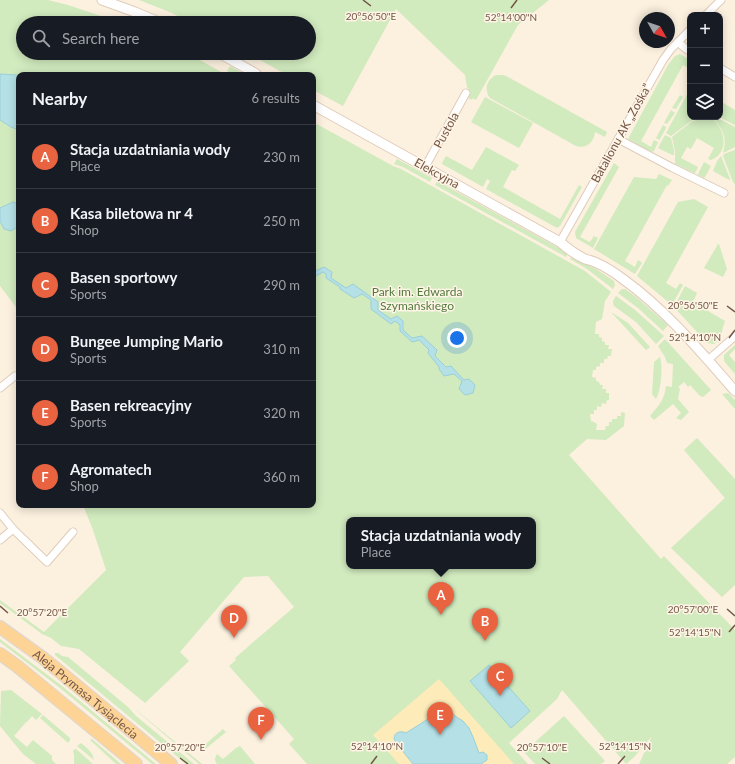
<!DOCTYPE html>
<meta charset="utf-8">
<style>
:root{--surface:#171b24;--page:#20242c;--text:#f1f3f6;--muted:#9ea1a6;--line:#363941;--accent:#ea6341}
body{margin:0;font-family:Lato,sans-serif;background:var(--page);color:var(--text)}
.controls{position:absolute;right:12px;top:12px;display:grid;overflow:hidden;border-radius:8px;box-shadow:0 2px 10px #0003}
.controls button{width:36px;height:36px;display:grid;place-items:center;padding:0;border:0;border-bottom:1px solid var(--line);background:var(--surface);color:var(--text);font:20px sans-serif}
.compass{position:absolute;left:639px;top:12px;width:36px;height:36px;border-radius:50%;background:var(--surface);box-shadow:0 2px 10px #0003;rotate:130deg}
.you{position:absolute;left:457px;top:338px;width:14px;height:14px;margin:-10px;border:3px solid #fff;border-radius:50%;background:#1a73e8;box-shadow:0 0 0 6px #1a73e833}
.badge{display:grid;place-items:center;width:26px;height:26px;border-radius:50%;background:var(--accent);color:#fff;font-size:13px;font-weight:700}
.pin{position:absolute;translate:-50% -33px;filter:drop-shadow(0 1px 2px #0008)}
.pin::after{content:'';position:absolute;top:21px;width:14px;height:12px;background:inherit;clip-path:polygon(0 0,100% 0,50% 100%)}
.popup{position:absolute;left:346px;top:517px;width:190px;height:52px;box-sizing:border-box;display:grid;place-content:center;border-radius:8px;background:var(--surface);filter:drop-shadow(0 1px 3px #0005);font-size:13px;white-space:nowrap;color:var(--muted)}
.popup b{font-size:15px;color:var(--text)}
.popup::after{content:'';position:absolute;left:50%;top:100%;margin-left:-8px;border:8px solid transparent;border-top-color:var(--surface)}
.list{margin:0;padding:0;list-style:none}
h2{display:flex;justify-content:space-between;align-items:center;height:52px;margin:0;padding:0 16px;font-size:17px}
h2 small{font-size:13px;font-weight:400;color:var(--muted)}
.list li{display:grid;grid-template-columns:26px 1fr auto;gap:12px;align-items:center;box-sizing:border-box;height:64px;padding:0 16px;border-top:1px solid var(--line)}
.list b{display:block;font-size:15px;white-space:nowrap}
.list p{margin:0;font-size:13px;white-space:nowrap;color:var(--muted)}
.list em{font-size:13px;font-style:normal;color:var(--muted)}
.icon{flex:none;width:22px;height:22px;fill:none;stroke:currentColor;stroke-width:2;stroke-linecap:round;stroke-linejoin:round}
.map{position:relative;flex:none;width:735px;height:764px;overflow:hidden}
.search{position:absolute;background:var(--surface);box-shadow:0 2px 10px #0003;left:16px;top:16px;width:300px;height:44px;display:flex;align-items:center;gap:10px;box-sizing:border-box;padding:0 14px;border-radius:22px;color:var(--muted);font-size:15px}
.panel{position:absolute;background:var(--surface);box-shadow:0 2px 10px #0003;left:16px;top:72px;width:300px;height:436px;border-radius:8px}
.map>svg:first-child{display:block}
</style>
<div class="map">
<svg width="735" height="764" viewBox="0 0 735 764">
<rect width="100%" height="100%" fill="#fcf1df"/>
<!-- green -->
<g fill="#d1eabe" fill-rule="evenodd">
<polygon points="0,0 48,0 68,5 122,23 23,23 23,53 187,53 227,75 19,75 19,311 0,286"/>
<polygon points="139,0 549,0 518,25 476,100 473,98 472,100 468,98 470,91 467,87 465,75 396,9 343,106 313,90 313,75 287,75 247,53 309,53 309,23 190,23 172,13"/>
<polygon points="680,54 690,60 690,69 683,65 641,141 651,147 654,140 658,142 654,151 651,152 628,139 668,65 675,56"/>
<polygon points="230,66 246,75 234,75 227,71"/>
<path d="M 496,75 L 503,75 L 506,76 L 607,132 L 605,137 L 595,132 C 594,142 587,149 576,146 L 490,98 C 484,90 486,80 496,75 Z"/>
<polygon points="690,89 690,117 700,117 691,121 671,136 666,133"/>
<polygon points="680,95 683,97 676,109 672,108"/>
<polygon points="485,97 533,123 519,148 471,122"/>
<polygon points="720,101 735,110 735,125 719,117"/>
<polygon points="671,110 675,113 667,124 664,123"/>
<path d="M 704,117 L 712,117 C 715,121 719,126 721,130 C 726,142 724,155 711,160 L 708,159 L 714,148 L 697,138 L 691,149 L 687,147 L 681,158 L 698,167 L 695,173 L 694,173 L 675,164 L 675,151 L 672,137 L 691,122 Z"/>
<path d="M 713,117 L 716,117 L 735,127 L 735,147 L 723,153 C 728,136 722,130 713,117 Z"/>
<path d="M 313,122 L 393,166 L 401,169 L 585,271 L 611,292 L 605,301 L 602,319 L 596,322 L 595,334 L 599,334 L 599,337 L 602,338 L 602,341 L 605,342 L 605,345 L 609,345 L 608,349 L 612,349 L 611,356 L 608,356 L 607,359 L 604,359 L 604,363 L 600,363 L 600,366 L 596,367 L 596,370 L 593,370 L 592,377 L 596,378 L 596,381 L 599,382 L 600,385 L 603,385 L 602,389 L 606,389 L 606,393 L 609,393 L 609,400 L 607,400 L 606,404 L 602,403 L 601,407 L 597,406 L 597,410 L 594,410 L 594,414 L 590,414 L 591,421 L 594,422 L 597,424 L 596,430 L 605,430 L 606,426 L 609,426 L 609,422 L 612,422 L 612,419 L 617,419 L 617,416 L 621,416 L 621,412 L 625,413 L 624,426 L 606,440 L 587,439 L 569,455 L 661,559 L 664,556 L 735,630 L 735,757 L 727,764 L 639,764 L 652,736 L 634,757 L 626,764 L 562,690 L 557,699 L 509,743 L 528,764 L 307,764 L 289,744 L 294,739 L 229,666 L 236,660 L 235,658 L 294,607 L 268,576 L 244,577 L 180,652 L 189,661 L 145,703 L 79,649 L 61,646 L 51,638 L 42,634 L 0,603 L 0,600 L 44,632 L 106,570 L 93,530 L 83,505 L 313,505 ZM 349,520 L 533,520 L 533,566 L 349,566 Z"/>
<polygon points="663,125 666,127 666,128 660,139 659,140 656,138"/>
<polygon points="665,135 671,138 674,150 674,155 672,155 658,148"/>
<polygon points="486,147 519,165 515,171 512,170 503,187 560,219 579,185 582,187 560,226 557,228 486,189 490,181 487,179 483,187 442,164 442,163 446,156 472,170"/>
<polygon points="735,150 735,184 733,182 723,156 724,154"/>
<polygon points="721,156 730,179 729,180 713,171 717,161"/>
<polygon points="397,159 432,178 430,182 403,167 394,164"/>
<polygon points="704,162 711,166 705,177 704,178 698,175 698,174"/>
<polygon points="614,163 619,167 580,237 590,242 594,236 598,238 593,248 576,238 575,232"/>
<polygon points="659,174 672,180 668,186 667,185 625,261 635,267 638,260 641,262 642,263 635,274 594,249 634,177 656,179"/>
<polygon points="437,181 568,253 566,257 435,185"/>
<polygon points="694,199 708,207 666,283 676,289 680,283 683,285 672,305 637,276 678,202"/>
<polygon points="718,244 719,244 727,269 723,277 704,268"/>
<polygon points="572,256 596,269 614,281 615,285 613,289 587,269 570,259"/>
<polygon points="685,286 697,293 693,302 725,321 723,327 720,340 714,344 707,343 674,307"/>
<polygon points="622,289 625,289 636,297 668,325 663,331 638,308 618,293"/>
<path d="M 616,296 L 635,310 L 664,336 L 656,344 L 636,322 L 614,306 C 612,301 614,299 616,296 Z"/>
<polygon points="611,312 628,323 650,347 646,350"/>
<path d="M 665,339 L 711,390 L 703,397 L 700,396 L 690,385 L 688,387 L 684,382 L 678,387 L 680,389 L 678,399 L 689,412 L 681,420 L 678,419 L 676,418 L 681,413 L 673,404 L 654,420 L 650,416 C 659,405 664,401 666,386 L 672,387 L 673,364 L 667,363 L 665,357 L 658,346 Z"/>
<polygon points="735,345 735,349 729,355 735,362 735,374 724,361 724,355"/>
<path d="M 660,357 C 663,366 661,391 656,399 L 652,394 L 654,362 Z"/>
<polygon points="727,393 729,394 735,400 735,409 722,394"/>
<polygon points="697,438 735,479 735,585 722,597 671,548 725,498 684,450"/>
<polygon points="0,639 62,686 156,764 152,764 60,688 0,642"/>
<polygon points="55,653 58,653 62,656 68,657 128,707 136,716 194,764 186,764 55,655"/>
<polygon points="11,690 42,714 36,720 32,716 27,722 26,722 14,736 27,747 33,740 52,756 52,760 56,764 57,764 36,764 23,754 0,726 1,691"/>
<polygon points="135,709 202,764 199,764 137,711"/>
<polygon points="43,715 70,738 70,740 68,743 40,718"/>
<polygon points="564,716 605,761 601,764 535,764 524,752"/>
<polygon points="223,729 226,732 203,751 200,749"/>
<polygon points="92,739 121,764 116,764 90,740"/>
<path d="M 81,743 C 87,748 93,752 94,760 L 77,746 Z"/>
<path d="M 240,746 L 255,764 L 217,764 C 214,760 215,757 217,754 L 223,759 L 236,748 Z"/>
<polygon points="75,749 76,749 93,764 74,764 74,755 73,751"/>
</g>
<!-- sand -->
<polygon fill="#fdecb9" points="439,679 514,764 399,764 373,735"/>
<!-- water -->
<g fill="#b4e0e6" stroke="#9ad0d8">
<polygon points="0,74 16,75 19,76 19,130 11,127 0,120"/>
<polygon points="13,202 18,204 19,205 19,226 11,231 4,229 0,221 0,208"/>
<polygon points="324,267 332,272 331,278 346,288 353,284 378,302 378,310 391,319 397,316 403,321 403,330 412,338 422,336 437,350 435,356 446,367 451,366 464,380 469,379 475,385 473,393 465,395 459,389 462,381 454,374 444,376 439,369 439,367 428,353 429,350 419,340 412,342 400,331 400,325 395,321 391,324 371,309 371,300 362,294 354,298 340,289 340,287 326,278 326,274 323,272 314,277 313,276 313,272"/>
<polygon points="489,665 530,711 511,728 470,681"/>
<path d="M 446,706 L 455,716 L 463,721 L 469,728 L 473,737 L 479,753 L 483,752 L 487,755 L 487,760 L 481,764 L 413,764 L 401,749 L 400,746 C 389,740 395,728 406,733 L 436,714 Z"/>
</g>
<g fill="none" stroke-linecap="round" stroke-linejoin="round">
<!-- minor casing -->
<g stroke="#e0ccbb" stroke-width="9">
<g id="minor">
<polyline points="706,15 721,0"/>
<polyline points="678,42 686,49 690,51"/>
<polyline points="720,68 735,77"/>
<polyline points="618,139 673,168 724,193"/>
<polyline points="425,167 466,93"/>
<polyline points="560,242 663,60 671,49 690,30"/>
<polyline points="708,360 735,336"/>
<polyline points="0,388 15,376"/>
<polyline points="0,513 13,529 47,562 73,532"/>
<polyline points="0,540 13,529"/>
</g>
</g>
<!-- tertiary casing -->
<g stroke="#e0ccbb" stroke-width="11">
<g id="tertiary">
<polyline points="102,0 135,12 161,23"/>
<polyline points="219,53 255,73 257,75"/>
<path d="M 313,105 L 560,242 C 568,249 576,255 585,259 C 589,260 593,261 597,263 C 606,267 615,273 623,279 C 666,310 700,351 735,391"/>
</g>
</g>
<!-- primary casing -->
<g stroke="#ddd6d3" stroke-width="14">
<g id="primary">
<path id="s1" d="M 0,627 L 43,658 L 65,676 L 171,764"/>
<polyline points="0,654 17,666 136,764"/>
</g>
</g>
<!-- minor -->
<use href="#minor" stroke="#fff" stroke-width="7"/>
<!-- tertiary -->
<use href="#tertiary" stroke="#fff" stroke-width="9"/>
<!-- primary -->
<use href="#primary" stroke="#fdd496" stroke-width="12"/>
</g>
<!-- ticks -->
<path fill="none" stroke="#735647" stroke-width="1.5" d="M 363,0 L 371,6M 511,8 L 517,0M 727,306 L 735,312M 729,338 L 735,330M 0,606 L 8,613M 727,609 L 735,616M 729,632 L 735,625M 180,758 L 188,764M 542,758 L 550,764M 371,764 L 377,756M 618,764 L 625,756"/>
<g text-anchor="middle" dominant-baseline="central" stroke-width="3" stroke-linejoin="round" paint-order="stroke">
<!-- street labels -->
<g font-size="12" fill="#735647" stroke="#fff5e6">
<text transform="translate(446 130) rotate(-61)">Pustola</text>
<text transform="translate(621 133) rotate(-61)">Batalionu AK „Zośka”</text>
<text transform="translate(437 173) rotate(29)">Elekcyjna</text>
<text stroke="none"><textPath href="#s1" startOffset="109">Aleja Prymasa Tysiąclecia</textPath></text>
</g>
<!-- park labels -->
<g font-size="12" fill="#52793f" stroke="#fff5e6">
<text x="417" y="291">Park im. Edwarda<tspan x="417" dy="14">Szymańskiego</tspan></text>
</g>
</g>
<g font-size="10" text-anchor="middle" fill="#735647" stroke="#fff5e6" stroke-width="3" stroke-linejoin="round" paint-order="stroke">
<text x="371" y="20">20°56'50"E</text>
<text x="511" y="21">52°14'00"N</text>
<text x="693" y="309">20°56'50"E</text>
<text x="695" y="341">52°14'10"N</text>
<text x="693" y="613">20°57'00"E</text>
<text x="42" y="616">20°57'20"E</text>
<text x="695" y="636">52°14'15"N</text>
<text x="377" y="750">52°14'10"N</text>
<text x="625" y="750">52°14'15"N</text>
<text x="180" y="751">20°57'20"E</text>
<text x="542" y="751">20°57'10"E</text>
</g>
</svg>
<div class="controls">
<button>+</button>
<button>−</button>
<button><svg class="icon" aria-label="layers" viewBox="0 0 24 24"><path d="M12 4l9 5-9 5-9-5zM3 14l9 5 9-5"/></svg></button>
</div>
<svg class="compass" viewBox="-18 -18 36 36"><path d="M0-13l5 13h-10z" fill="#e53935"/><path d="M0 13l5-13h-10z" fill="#9ea1a6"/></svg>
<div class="you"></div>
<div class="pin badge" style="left:441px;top:615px">A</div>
<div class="popup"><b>Stacja uzdatniania wody</b>Place</div>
<div class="pin badge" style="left:485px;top:641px">B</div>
<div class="pin badge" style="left:500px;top:696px">C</div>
<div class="pin badge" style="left:234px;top:638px">D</div>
<div class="pin badge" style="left:440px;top:735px">E</div>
<div class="pin badge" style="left:261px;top:740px">F</div>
<div class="search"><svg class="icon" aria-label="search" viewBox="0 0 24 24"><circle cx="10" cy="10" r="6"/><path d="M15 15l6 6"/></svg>Search here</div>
<section class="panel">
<h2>Nearby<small>6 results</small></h2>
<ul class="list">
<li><span class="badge">A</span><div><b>Stacja uzdatniania wody</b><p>Place</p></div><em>230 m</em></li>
<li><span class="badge">B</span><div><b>Kasa biletowa nr 4</b><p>Shop</p></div><em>250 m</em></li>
<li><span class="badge">C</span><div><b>Basen sportowy</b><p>Sports</p></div><em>290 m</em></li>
<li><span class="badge">D</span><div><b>Bungee Jumping Mario</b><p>Sports</p></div><em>310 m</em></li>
<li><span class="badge">E</span><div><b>Basen rekreacyjny</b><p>Sports</p></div><em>320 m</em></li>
<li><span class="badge">F</span><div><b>Agromatech</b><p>Shop</p></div><em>360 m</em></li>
</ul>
</section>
</div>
